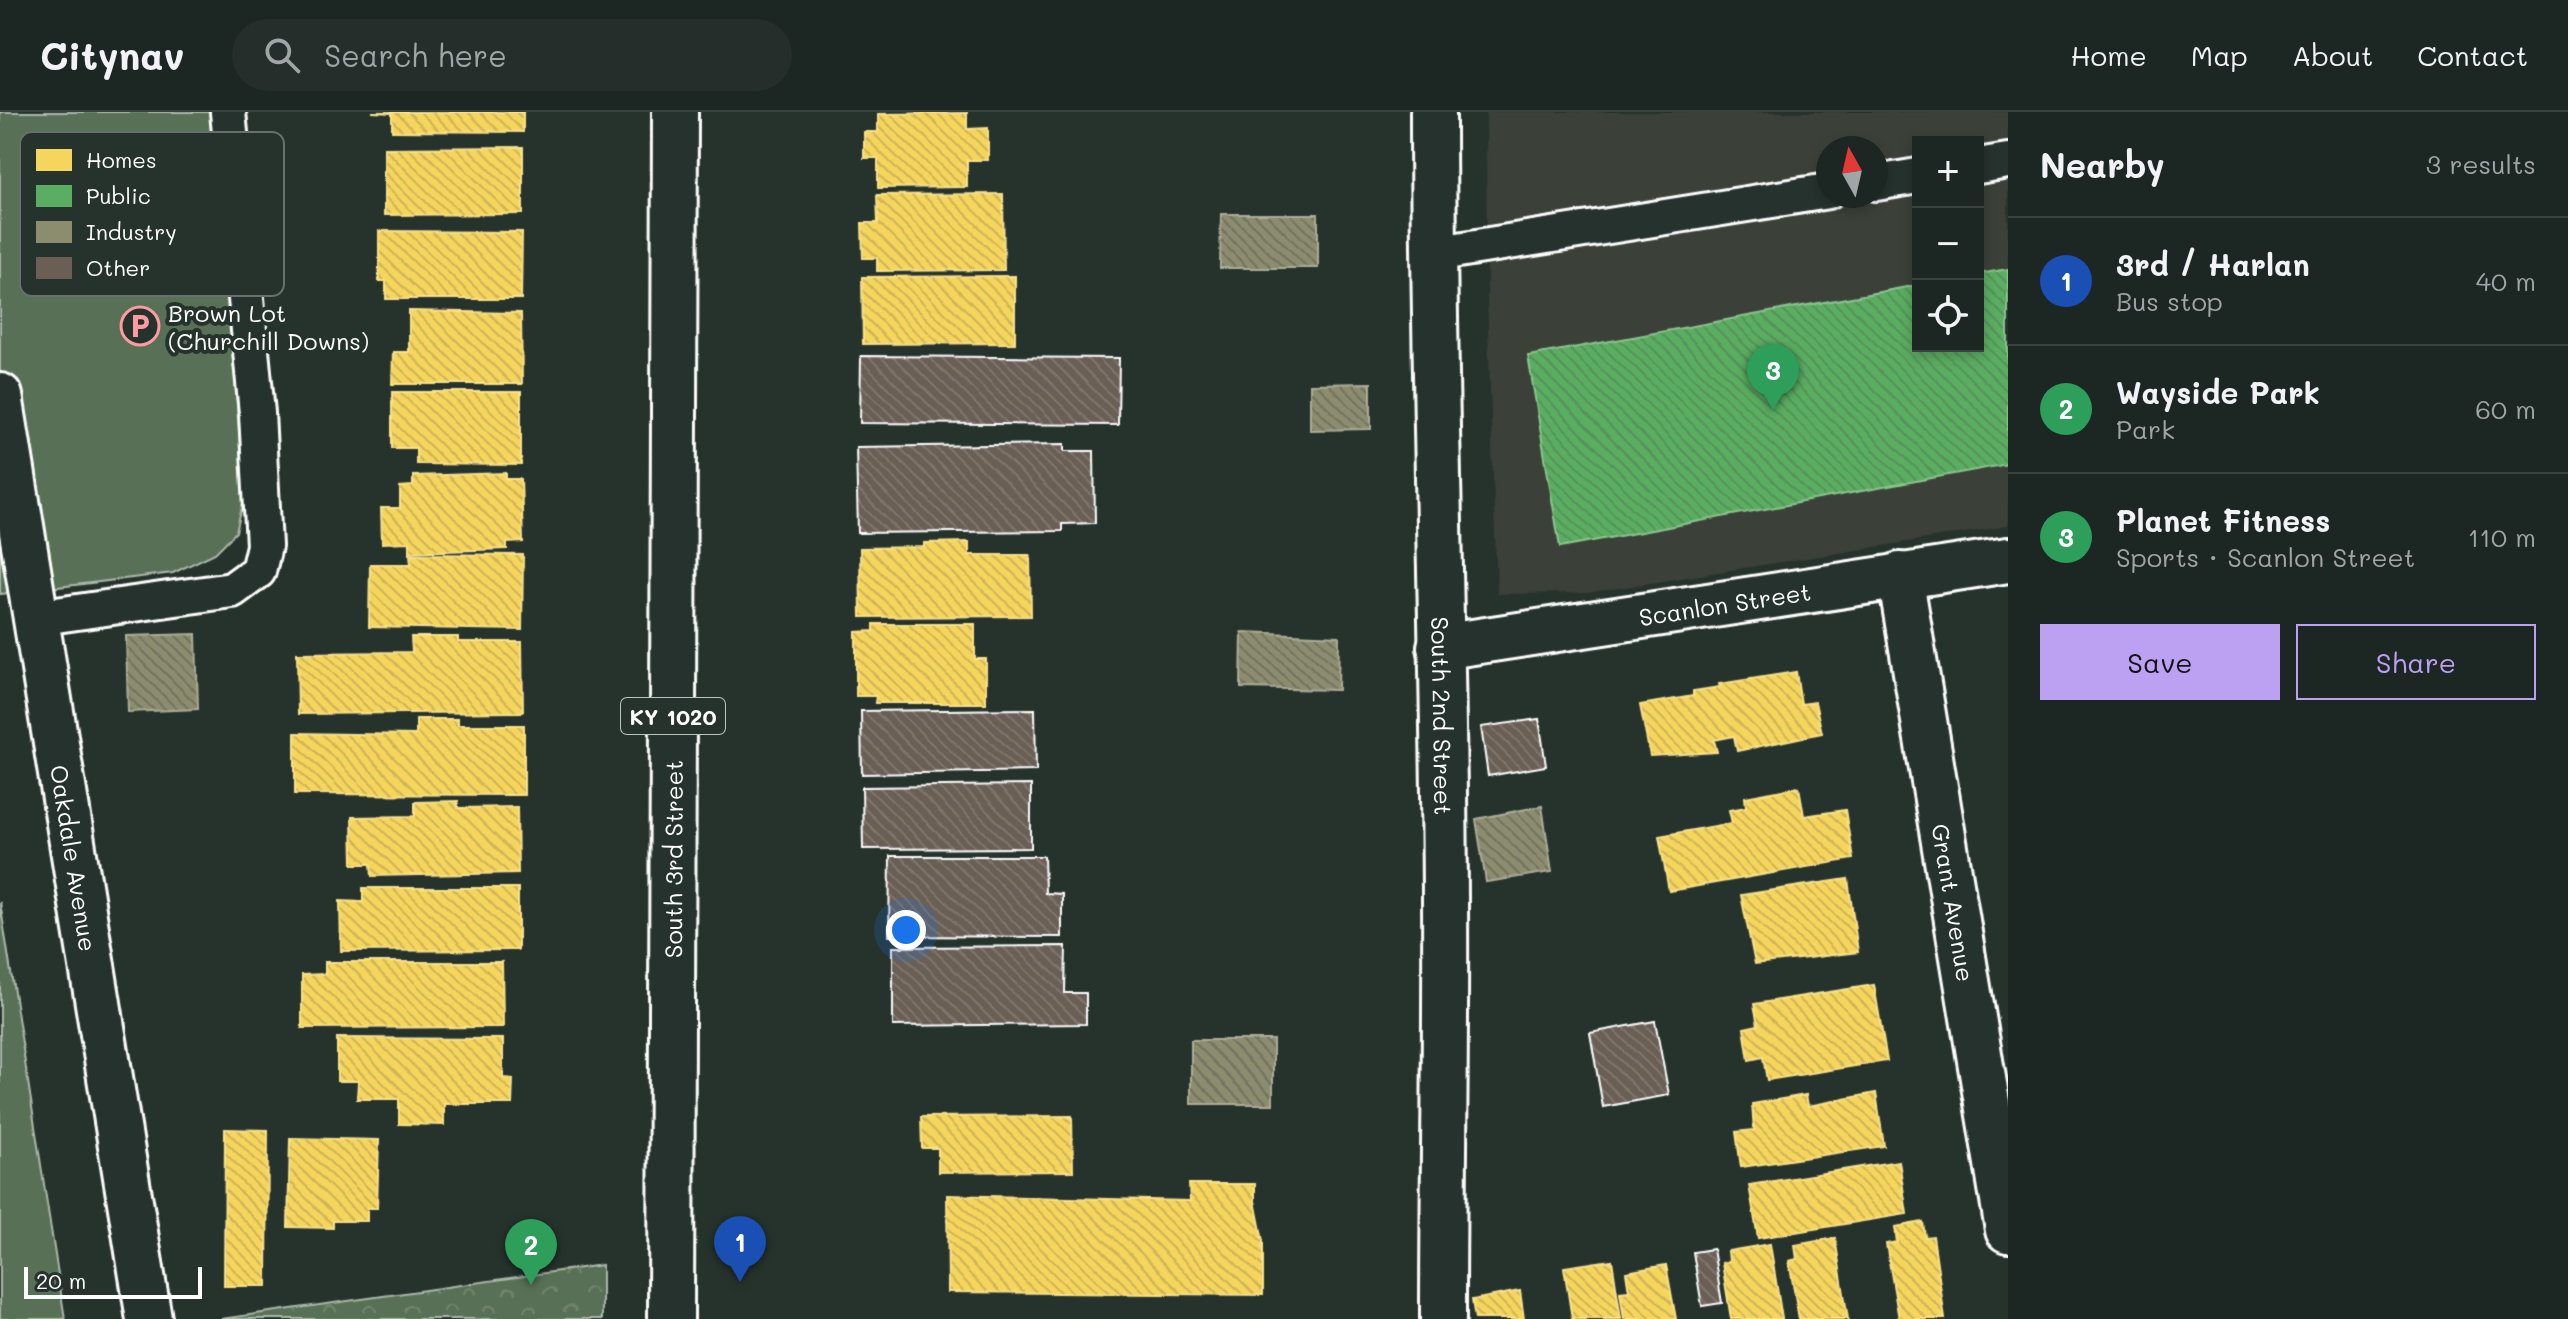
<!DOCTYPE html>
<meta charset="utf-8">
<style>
:root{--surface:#1c2622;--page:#252e2a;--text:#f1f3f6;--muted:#a0a5a5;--line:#3a4340;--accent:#bca0f2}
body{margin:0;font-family:Mali,sans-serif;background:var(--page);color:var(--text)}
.controls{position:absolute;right:24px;top:24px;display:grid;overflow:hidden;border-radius:0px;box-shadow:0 4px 12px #0003}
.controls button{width:72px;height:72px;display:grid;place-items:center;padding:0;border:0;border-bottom:2px solid var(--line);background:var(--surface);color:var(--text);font:40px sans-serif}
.compass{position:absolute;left:1816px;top:24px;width:72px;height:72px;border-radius:50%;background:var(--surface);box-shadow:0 4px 12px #0003;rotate:352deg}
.scale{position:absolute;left:24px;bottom:20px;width:178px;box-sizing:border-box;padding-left:8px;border:4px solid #fff;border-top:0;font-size:22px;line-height:28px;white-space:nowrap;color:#fff;-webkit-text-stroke:6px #26332d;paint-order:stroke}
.you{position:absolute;left:906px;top:818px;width:28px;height:28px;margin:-20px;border:6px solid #fff;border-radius:50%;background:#1a73e8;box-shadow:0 0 0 12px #1a73e833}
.badge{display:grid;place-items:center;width:52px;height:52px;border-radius:50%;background:var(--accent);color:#fff;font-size:26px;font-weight:700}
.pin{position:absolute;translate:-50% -66px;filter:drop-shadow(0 2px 4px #0008)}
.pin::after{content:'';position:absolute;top:42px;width:28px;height:24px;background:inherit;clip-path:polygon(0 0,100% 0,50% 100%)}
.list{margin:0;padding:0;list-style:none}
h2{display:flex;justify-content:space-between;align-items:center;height:104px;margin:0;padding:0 32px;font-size:34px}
h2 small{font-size:26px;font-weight:400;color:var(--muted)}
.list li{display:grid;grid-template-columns:52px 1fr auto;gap:24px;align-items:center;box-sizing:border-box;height:128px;padding:0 32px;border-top:2px solid var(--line)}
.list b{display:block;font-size:30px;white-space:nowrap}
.list p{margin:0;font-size:26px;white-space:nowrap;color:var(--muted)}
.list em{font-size:26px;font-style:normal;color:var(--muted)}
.actions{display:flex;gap:16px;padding:24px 32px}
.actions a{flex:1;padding:18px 0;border:2px solid var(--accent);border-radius:0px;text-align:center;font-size:28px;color:var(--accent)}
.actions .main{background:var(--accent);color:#111}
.icon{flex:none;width:44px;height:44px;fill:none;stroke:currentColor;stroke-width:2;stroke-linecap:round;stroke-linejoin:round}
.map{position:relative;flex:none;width:2008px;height:1207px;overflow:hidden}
header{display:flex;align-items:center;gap:48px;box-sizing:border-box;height:112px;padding:0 40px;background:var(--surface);border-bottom:2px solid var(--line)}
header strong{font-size:38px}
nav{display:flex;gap:44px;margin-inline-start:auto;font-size:28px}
.search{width:560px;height:72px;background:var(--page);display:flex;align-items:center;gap:20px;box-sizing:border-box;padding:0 28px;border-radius:44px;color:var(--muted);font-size:30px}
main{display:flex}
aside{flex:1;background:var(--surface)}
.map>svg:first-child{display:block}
</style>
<header>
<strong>Citynav</strong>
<div class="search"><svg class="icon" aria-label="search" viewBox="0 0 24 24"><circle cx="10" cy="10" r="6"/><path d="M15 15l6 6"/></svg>Search here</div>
<nav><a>Home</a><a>Map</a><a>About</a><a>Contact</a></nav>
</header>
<main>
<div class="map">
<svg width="2008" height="1207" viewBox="0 0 2008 1207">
<defs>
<pattern id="park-crowns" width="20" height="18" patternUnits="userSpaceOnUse" patternTransform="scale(2)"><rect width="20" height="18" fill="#597156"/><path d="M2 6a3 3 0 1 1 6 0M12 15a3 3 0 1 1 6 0" fill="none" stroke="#72866f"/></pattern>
<pattern id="homes-back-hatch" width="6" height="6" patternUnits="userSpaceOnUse" patternTransform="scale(2)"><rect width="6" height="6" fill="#f6d55c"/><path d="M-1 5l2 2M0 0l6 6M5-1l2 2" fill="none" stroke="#ccb358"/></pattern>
<pattern id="public-back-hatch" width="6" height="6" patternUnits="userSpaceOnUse" patternTransform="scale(2)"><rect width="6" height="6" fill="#5aae61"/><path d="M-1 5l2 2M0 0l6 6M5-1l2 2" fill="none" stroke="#56915b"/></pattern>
<pattern id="industry-back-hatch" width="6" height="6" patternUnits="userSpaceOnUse" patternTransform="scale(2)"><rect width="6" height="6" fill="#8c8c6e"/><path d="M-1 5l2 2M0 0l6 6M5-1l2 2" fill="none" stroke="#727260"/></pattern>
<pattern id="building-back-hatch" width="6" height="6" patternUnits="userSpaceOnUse" patternTransform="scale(2)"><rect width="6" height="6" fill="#6a5e55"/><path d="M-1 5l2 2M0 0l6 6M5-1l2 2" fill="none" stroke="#80766e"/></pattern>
</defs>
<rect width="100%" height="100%" fill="#26332d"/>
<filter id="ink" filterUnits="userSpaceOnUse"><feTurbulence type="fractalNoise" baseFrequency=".0125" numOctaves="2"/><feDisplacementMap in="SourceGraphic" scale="16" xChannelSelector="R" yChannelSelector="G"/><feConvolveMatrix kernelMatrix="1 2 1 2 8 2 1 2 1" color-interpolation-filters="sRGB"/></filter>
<g filter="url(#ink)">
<!-- built -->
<path fill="#3a4039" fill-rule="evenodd" d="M 1486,0 L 2008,0 L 2008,414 L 1587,481 L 1497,482 L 1487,186 ZM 1918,30 L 1978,30 L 1978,234 L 1918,234 ZM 1828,36 L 1876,36 L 1876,84 L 1828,84 Z"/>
<!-- grass -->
<g fill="#597156" stroke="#acb8aa" stroke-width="2">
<polygon points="0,0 215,0 244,387 236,420 215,441 173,461 0,482"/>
<polygon points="0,790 65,1207 0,1207"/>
</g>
<!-- park -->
<polygon fill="url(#park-crowns)" stroke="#acb8aa" stroke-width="2" points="602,1153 602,1207 221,1207"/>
<!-- homes -->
<g fill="url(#homes-back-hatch)" stroke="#f9e28d" stroke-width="2">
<polygon points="523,0 523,20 392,19 392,1 372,0"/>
<polygon points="967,1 967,17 988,16 988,48 967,48 967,75 878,76 878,46 864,46 864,20 878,20 878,2"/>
<polygon points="523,35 523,102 384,103 384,36"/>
<polygon points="1003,82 1004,158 877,159 877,146 863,146 862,111 878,111 877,83"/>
<polygon points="379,119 522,120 521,187 386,187 386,169 379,169"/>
<polygon points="1015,164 1015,231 863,232 862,165"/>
<polygon points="409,199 521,201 522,272 392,272 393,240 409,240"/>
<polygon points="392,280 521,280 521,353 416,352 416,336 392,336"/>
<polygon points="506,361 506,367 521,367 523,430 507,431 507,437 410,440 410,430 382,431 381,396 400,396 400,375 413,374 413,364"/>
<polygon points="969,430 969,443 1030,443 1031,504 861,505 860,436 924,435 924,431"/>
<polygon points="410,442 523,443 522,518 369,515 370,452 411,452"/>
<polygon points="874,512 975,512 975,547 986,547 986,591 875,591 876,584 856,584 856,520 874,519"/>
<polygon points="411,525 458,525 458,530 522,530 523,600 298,602 297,541 412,540"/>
<polygon points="1796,560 1801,592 1815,590 1822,621 1737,639 1734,624 1714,628 1717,640 1650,644 1640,593 1693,584 1693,579 1720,575 1719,572"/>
<polygon points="416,607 458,607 458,613 524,613 524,683 295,682 295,621 416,623"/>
<polygon points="1799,675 1804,704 1845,698 1853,747 1669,779 1659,724 1732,711 1729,698 1746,695 1745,685"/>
<polygon points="458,689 458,696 517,695 518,761 372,764 371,752 353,752 352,705 415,704 415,690"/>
<polygon points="1848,767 1858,840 1755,852 1741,783"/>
<polygon points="363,776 518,776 518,838 341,839 340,789 363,790"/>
<polygon points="325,850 502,850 503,915 302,916 302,863 325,862"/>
<polygon points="1874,873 1887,949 1767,968 1763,945 1749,948 1744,916 1758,913 1754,892"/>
<polygon points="337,926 503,927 503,966 513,967 512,992 444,992 444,1013 399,1012 399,987 357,987 358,969 337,969"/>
<polygon points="1876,981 1884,1034 1741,1055 1736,1020 1754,1018 1752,992 1806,983 1808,994"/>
<polygon points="1072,1004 1073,1059 938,1060 938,1036 922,1036 921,1005"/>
<polygon points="225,1017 268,1018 267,1174 224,1174"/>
<polygon points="290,1026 379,1028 377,1096 367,1096 367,1109 333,1109 333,1116 288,1115"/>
<polygon points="1899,1049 1907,1102 1758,1126 1749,1073"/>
<polygon points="1189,1072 1255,1072 1255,1089 1263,1129 1263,1183 948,1180 947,1083 1190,1089"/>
<polygon points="1923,1110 1925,1125 1933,1124 1945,1207 1899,1207 1886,1132 1897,1130 1895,1115"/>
<polygon points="1835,1126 1848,1207 1799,1207 1789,1149 1797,1147 1795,1133"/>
<polygon points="1770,1132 1782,1207 1731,1207 1722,1151 1729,1149 1728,1139"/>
<polygon points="1612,1148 1621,1207 1572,1207 1564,1155"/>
<polygon points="1666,1153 1676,1207 1624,1207 1620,1180 1629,1179 1626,1160"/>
<polygon points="1520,1179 1524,1207 1475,1207 1472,1188"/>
</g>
<!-- public -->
<polygon fill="url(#public-back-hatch)" stroke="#8cc690" stroke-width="2" points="2008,157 2008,352 1560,435 1528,244 1918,173 1918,234 1978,234 1978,162"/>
<!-- industry -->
<g fill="url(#industry-back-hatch)" stroke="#aeae9a" stroke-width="2">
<polygon points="1221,102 1318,102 1318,156 1220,156"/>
<polygon points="1371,271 1371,317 1310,318 1310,272"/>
<polygon points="1242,520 1339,524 1338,578 1241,576"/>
<polygon points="196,522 198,597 128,600 126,524"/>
<polygon points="1542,694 1552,760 1486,770 1476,707"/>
<rect x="1191" y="928" width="82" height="64"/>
</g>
<!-- building -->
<g fill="url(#building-back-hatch)" stroke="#fff" stroke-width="2">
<polygon points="861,244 1119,246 1118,313 860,311"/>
<polygon points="1065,332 1065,339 1094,339 1095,411 1062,412 1062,419 858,421 856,335"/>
<polygon points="1035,597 1036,659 862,662 861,599"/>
<polygon points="1539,607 1546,654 1488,664 1481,615"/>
<polygon points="1031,673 1031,736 863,737 862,675"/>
<polygon points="890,744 1044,744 1045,781 1062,782 1062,825 889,824"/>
<polygon points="1066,834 1065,881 1086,881 1086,912 893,914 893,835"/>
<polygon points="1655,909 1669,983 1603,995 1590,921"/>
<polygon points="1713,1137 1722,1191 1702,1194 1693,1140"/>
</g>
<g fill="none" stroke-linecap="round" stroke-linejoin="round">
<!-- lane casing -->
<g stroke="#fff" stroke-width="40">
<g id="lane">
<polyline points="1978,54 2008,49"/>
<polyline points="1876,71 1918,64"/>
<polyline points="1433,142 1828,79"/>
<polyline points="35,506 232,478 258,459 264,434 257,301 228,0"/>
</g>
</g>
<!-- street casing -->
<g stroke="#fff" stroke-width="50">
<g id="street">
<path id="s1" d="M 1433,0 C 1433,263 1444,526 1445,788 C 1446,928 1443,1067 1443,1207"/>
<path id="s2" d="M 1900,463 L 2008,1118"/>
<path id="s3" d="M 1440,535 L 2008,448"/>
</g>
</g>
<!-- secondary casing -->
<g stroke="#fff" stroke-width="50">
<g id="secondary">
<path id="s4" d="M 0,284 L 149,1207"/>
</g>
</g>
<!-- primary casing -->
<g stroke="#fff" stroke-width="50">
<g id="primary">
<path id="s5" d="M 671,1207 L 675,0"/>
</g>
</g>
<!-- lane -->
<use href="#lane" stroke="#26332d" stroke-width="34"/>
<!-- street -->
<use href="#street" stroke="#26332d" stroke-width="44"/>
<!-- secondary -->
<use href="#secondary" stroke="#26332d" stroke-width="44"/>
<!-- primary -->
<use href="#primary" stroke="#26332d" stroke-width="44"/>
</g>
</g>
<!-- icons -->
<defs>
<g id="parking-ring" transform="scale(2)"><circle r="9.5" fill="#26332d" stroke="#ff9aa2" stroke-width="1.5"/><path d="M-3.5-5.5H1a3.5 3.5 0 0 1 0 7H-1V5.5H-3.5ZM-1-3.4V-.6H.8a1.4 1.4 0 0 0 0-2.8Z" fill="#ff9aa2"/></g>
</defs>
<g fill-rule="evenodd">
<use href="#parking-ring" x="140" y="214"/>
</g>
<g text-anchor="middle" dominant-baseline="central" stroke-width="8" stroke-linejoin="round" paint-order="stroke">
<!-- shield labels -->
<rect fill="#26332d" stroke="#bec2c0" stroke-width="2" x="621" y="586" width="104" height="36" rx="6"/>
<g font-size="22" font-weight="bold" fill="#fff">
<text x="673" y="604">KY 1020</text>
</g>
<!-- poi labels -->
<g font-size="24" fill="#fff" stroke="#26332d" text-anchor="start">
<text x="168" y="200">Brown Lot<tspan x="168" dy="28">(Churchill Downs)</tspan></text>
</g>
<!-- street labels -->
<g font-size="24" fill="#fff" stroke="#26332d">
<text stroke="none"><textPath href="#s3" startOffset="288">Scanlon Street</textPath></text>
<text stroke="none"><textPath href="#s1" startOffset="604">South 2nd Street</textPath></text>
<text stroke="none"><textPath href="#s4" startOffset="468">Oakdale Avenue</textPath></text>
<text stroke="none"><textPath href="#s5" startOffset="460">South 3rd Street</textPath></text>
<text stroke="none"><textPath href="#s2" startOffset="332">Grant Avenue</textPath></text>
</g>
</g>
<!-- legend -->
<rect x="20" y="20" width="264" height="164" rx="12" fill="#26332d" stroke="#67706c" stroke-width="2"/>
<rect x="36" y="37" width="36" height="22" fill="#f6d55c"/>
<rect x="36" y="73" width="36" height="22" fill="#5aae61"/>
<rect x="36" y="109" width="36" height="22" fill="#8c8c6e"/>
<rect x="36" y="145" width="36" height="22" fill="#6a5e55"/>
<g font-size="22" fill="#fff">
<text x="86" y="56">Homes</text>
<text x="86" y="92">Public</text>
<text x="86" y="128">Industry</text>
<text x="86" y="164">Other</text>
</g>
</svg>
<div class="controls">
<button>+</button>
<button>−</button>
<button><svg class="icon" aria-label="locate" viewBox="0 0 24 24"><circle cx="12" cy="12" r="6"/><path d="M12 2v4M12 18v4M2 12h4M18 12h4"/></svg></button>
</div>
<svg class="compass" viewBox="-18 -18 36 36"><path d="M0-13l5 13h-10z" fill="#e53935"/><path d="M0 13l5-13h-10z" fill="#a0a5a5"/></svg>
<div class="scale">20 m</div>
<div class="you"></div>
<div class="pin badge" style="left:740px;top:1170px;background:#1a4fb4">1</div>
<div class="pin badge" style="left:531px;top:1173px;background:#2e9e5b">2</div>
<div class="pin badge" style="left:1773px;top:298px;background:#2e9e5b">3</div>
</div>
<aside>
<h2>Nearby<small>3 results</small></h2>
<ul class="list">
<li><span class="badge" style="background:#1a4fb4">1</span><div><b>3rd / Harlan</b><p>Bus stop</p></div><em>40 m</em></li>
<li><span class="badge" style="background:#2e9e5b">2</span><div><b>Wayside Park</b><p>Park</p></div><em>60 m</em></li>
<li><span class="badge" style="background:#2e9e5b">3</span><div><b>Planet Fitness</b><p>Sports · Scanlon Street</p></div><em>110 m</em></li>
</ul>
<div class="actions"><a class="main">Save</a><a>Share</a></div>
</aside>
</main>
